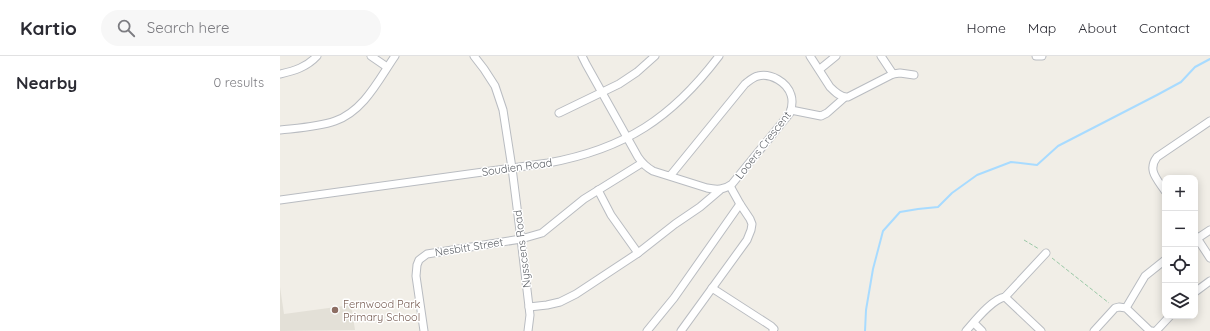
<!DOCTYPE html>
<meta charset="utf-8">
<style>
:root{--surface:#fff;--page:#f7f7f7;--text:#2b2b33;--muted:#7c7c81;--line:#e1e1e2}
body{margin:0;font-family:Quicksand,sans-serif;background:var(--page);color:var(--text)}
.controls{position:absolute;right:12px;bottom:12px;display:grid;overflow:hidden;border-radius:8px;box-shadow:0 2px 10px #0003}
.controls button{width:36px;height:36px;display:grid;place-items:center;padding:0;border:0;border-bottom:1px solid var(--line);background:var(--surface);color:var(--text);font:20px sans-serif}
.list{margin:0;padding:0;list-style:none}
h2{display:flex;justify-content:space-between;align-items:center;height:52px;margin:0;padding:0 16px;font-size:17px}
h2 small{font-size:13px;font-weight:400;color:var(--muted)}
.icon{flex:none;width:22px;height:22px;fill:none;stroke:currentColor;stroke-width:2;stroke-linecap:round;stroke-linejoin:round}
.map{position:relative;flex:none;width:930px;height:275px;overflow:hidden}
header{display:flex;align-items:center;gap:24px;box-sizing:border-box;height:56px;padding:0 20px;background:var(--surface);border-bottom:1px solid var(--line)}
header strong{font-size:19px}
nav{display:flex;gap:22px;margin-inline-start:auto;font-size:14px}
.search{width:280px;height:36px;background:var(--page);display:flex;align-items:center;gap:10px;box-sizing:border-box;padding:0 14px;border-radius:22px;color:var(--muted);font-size:15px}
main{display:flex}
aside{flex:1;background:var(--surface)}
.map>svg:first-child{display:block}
</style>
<header>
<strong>Kartio</strong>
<div class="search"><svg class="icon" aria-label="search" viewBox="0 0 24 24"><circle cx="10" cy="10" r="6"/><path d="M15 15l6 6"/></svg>Search here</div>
<nav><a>Home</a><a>Map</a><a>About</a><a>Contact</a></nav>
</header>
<main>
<aside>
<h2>Nearby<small>0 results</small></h2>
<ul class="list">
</ul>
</aside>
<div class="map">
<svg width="930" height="275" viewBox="0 0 930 275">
<rect width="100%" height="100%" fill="#f1eee7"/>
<!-- education -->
<polygon fill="#e3e0d7" points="0,231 4,258 71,249 75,274 0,275"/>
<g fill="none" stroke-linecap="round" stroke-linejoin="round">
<!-- stream -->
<polyline stroke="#a8dbff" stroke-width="2" points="585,275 586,254 593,213 603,175 620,156 638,153 658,151 672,137 697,119 731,106 757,109 778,90 877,39 901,26 915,11 930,3"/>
<!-- minor casing -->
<g stroke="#b9bcc1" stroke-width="9">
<g id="minor">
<polyline points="91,0 107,11"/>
<polyline points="194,0 204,13 215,30 223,54 232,112 241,183 250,259 248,275"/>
<path d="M 302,0 L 306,8 L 358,101 C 362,107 366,111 373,115 L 427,132 C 437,134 444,134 452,128 L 510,57 C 512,51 513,45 511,39 C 507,26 491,17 478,20 C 473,21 469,25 465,28 L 390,120"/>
<path d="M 530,0 L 550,31 C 555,36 561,42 568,41 L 613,18 L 620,17 L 634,19"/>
<polyline points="601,0 613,18"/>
<polyline points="756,0 762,0"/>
<polyline points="540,13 556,0"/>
<path d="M 0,18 C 14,15 27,11 37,0"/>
<polyline points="511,54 541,60 547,57 564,42"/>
<polyline points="279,57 339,28 357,16 375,0"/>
<path d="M 0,74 C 18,72 38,71 55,65 C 84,55 99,23 115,0"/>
<polyline points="318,134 331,159 358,197"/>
<path d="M 885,135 C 877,123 867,114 877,101 L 930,65"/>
<path d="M 0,144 L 268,107 C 345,93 392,62 439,0"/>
<polyline points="915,179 930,202"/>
<polyline points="915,184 930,174"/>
<polyline points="432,232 491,270 494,273 493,275"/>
<polyline points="915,236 930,225"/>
<polyline points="725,241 761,275"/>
<polyline points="249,251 267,249 280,246 296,238 358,197 395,168 420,151 440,134"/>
<polyline points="846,252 865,220 885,204"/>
<polyline points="694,267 702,275"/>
<polyline points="144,275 136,220 137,209 139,204 147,198 241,183 262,177 304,143 362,107"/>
<polyline points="367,275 394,242 460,148"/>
<polyline points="401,275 467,184 471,174 472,168 470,163 460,148 450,130"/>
<path d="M 686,275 C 695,265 712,243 725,241 L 766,197"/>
<polyline points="814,275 835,252 839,251 846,252 870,275 872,275"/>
<polyline points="876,275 890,260"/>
</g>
</g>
<!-- path -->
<g stroke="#9ac8a6" stroke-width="1" stroke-dasharray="4 2" stroke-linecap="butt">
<polyline points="744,184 759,193"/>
<polyline points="772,202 829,247"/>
</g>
<!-- minor -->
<use href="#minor" stroke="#fff" stroke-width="7"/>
</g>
<!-- markers -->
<circle fill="#8d6e63" stroke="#fff" stroke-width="1.5" cx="55" cy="254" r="4"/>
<g text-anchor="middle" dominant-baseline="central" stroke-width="3" stroke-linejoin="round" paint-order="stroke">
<!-- street labels -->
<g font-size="11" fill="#5e6268" stroke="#fff">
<text transform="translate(483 89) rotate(-52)">Looers Crescent</text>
<text transform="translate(237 111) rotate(-8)">Soudien Road</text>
<text transform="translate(189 191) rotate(-9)">Nesbitt Street</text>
<text transform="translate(242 193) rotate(-97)">Nysscens Road</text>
</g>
<!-- education labels -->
<g font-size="11" fill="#785e54" stroke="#fff" text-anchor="start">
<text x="63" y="248">Fernwood Park<tspan x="63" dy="13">Primary School</tspan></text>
</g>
</g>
</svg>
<div class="controls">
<button>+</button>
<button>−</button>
<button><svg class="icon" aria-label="locate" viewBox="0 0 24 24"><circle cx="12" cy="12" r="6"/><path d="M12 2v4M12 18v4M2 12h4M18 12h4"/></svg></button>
<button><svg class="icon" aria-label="layers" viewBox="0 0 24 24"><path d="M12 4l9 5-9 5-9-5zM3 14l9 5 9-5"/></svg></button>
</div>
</div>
</main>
